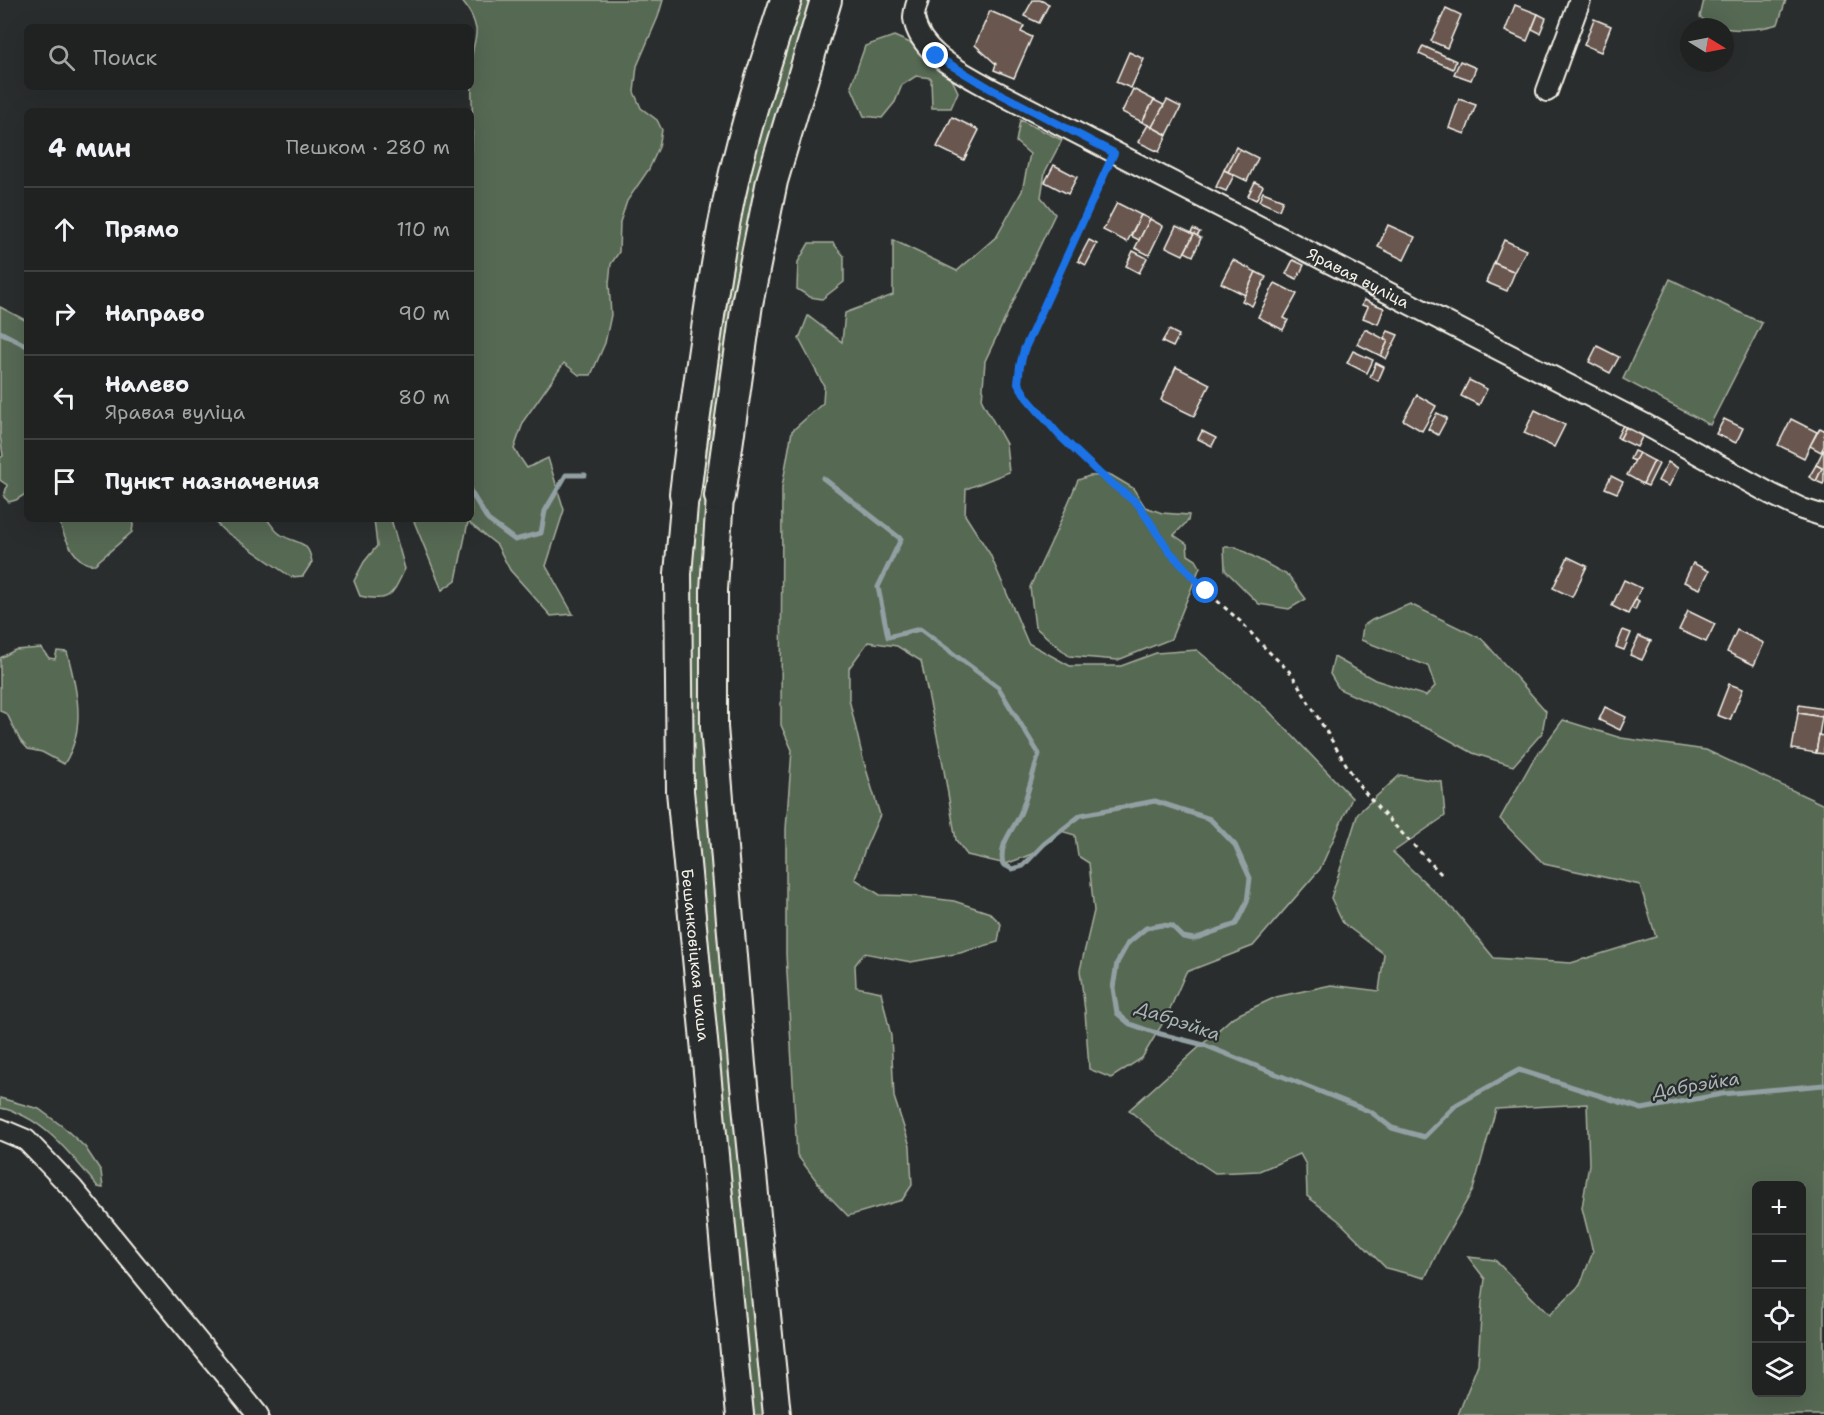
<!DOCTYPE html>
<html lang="ru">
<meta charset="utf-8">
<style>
:root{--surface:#202222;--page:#2d2f2f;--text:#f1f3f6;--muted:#a2a4a5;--line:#3d3f40}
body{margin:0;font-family:"Shantell Sans",sans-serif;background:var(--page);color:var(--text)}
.controls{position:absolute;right:18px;bottom:18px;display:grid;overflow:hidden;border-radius:9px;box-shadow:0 6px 24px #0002}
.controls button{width:54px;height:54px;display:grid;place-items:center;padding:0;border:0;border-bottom:2px solid var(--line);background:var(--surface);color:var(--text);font:30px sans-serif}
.compass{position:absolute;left:1680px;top:18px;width:54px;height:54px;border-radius:50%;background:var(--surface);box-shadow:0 6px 24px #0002;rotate:100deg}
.stop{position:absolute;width:18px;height:18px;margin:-14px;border:4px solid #1a73e8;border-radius:50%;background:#fff}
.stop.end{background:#1a73e8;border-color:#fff;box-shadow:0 2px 6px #0008}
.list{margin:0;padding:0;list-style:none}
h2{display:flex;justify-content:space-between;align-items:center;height:78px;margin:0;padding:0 24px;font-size:26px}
h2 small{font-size:20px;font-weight:400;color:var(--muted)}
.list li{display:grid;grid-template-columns:39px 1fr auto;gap:18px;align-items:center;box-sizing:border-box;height:84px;padding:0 24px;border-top:2px solid var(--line)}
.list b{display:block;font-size:22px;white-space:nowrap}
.list p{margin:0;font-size:20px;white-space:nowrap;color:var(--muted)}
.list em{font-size:20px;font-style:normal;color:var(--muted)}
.icon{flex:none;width:33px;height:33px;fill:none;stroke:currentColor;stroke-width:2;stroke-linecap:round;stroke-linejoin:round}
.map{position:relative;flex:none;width:1824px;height:1415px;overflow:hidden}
.search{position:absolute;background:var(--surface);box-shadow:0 6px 24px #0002;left:24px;top:24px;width:450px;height:66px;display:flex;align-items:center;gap:15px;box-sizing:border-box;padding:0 21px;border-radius:9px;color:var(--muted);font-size:22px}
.panel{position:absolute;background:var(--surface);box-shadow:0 6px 24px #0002;left:24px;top:108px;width:450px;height:414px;border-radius:9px}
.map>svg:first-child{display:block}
</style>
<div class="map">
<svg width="1824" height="1415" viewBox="0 0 1824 1415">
<rect width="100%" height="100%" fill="#2a2d2e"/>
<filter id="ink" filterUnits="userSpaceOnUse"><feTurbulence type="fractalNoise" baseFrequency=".0167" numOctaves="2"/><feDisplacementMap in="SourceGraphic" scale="12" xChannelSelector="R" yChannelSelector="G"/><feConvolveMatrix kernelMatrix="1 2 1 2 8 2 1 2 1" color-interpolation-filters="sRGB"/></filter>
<g filter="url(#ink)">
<!-- green -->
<g fill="#576953" stroke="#a6ad9e" stroke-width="1.5" fill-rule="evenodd">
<path d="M 461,0 L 663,0 L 658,17 L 637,66 L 634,92 L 641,108 L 657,120 L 662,130 L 659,147 L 649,169 L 627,201 L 620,222 L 619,252 L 611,264 L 609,283 L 611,315 L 605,343 L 591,375 L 579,375 L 564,363 L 524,420 L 514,449 L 527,468 L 548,458 L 564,510 L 546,566 L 573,614 L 551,616 L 510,570 L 497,545 L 468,522 L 456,580 L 442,590 L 413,519 L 471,519 L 471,157 C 475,124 470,91 472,57 C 472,48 477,38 476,29 C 474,18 468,8 461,0 Z"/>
<polygon points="798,0 814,0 702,643 705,768 717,935 756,1310 765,1415 754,1415 693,802 688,641 691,548 710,373 739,206"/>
<path d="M 1704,0 L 1786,0 L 1778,24 C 1759,30 1732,32 1712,25 C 1708,23 1704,20 1700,17 Z"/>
<polygon points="894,36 915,45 949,73 958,92 951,108 932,108 931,78 916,76 902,85 895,102 882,118 864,116 851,86 865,46"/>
<polygon points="1020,120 1062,140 1045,172 1041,197 1055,214 985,361 982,401 1006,444 1009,472 966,489 965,515 990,554 1028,643 1070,666 1121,666 1156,653 1197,650 1267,709 1352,798 1320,869 1253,946 1186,972 1167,1016 1142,1058 1111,1078 1089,1069 1085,1011 1080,970 1094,911 1089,863 1078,856 1075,835 1061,831 1037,852 1006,864 967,855 956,840 942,759 921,661 897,646 868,642 849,668 849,699 863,759 880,815 865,849 855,879 880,895 914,896 954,901 990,913 1001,924 998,942 960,953 911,962 864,953 855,965 856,987 881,992 891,1036 894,1097 910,1146 912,1185 902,1200 848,1216 825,1192 797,1155 786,954 786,829 792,750 781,725 782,487 792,431 823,403 824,386 799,339 808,316 842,342 845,313 893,295 893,240 957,271 997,236 1022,191 1030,154 1016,142"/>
<polygon points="809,243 833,243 844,256 844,282 822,299 810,297 797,289 798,262"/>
<polygon points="1670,279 1762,323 1710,425 1623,379"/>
<polygon points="0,307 27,321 27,493 16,500 9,502 4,497 7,485 0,480 0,458 3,456 0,435"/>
<polygon points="1111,475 1133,488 1145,507 1162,513 1189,515 1188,521 1174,535 1187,544 1188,555 1196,560 1200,567 1171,639 1118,660 1069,656 1035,627 1030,587 1055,534 1078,480 1089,476"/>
<path d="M 59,519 L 134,519 L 132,532 L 95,564 C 92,564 89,565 86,563 C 73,558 61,531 59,519 Z"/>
<path d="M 212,519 L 267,519 C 271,524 275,531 280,534 C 296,545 308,538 312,562 L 303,576 L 291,577 L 223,530 Z"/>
<path d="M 374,519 L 391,519 L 405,569 C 392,595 391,603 360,596 L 354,581 L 364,562 L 377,546 Z"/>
<polygon points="1224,547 1236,547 1289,576 1306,599 1289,609 1259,604 1225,570"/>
<polygon points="1410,604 1482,639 1546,711 1542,733 1513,766 1473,753 1433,731 1339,689 1330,674 1334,657 1375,680 1426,696 1435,686 1428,666 1361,640 1363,626 1372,620"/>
<path d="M 41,648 L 49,658 L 55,659 L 57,651 L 67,652 C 77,689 87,729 64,764 L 42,752 L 28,749 L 20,740 L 7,714 L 0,711 L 0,658 L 15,650 Z"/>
<path d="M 1563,720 L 1621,738 L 1706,750 L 1824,805 L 1824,1415 L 1458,1415 L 1478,1364 L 1482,1302 L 1485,1279 L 1468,1257 L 1495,1260 L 1549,1315 L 1580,1285 L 1593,1252 L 1582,1208 L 1589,1164 L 1587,1104 L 1496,1109 L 1473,1190 L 1441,1245 L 1425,1278 L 1386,1268 L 1339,1221 L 1307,1196 L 1306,1165 L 1300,1154 L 1259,1171 L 1215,1173 L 1158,1135 L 1129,1110 L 1233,1017 L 1276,997 L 1331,985 L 1379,991 L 1384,954 L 1343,923 L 1331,898 L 1358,813 L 1400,775 L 1442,782 L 1445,816 L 1393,852 L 1456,912 L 1494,958 L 1571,963 L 1656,937 L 1640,885 L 1544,864 L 1500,819 L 1532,762 ZM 1756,1186 L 1802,1186 L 1802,1392 L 1756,1392 Z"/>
<path d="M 0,1098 L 39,1109 L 62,1126 L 85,1147 L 101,1171 L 103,1188 L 98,1187 C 72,1156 42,1115 0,1108 Z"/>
</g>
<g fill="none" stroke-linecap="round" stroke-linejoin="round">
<!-- stream -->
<g stroke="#92a0a3" stroke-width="5">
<polyline points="0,332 27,346"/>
<path d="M 823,478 L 901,539 L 878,587 L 888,637 L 920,629 L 998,687 L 1039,754 C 1033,773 1028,793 1021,812 C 1014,830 998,843 1003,864 L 1012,869 L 1023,866 L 1044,844 L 1081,815 L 1155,801 L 1210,819 L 1235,845 L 1250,878 L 1247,902 L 1236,924 L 1194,939 L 1183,937 L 1172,926 L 1162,925 L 1146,928 L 1128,943 L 1117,963 L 1113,988 L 1117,1013 L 1130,1024 L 1153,1032 L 1204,1045 L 1371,1112 L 1392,1128 L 1424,1137 L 1456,1105 L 1519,1070 L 1642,1109 L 1722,1094 L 1824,1085"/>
<polyline points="471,492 488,520 515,540 541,533 545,511 566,475 585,475"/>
</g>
</g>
<!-- building -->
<g fill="#675750" stroke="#f4f1e8" stroke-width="1.5">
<polygon points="1033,0 1040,0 1049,4 1039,23 1024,16"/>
<polygon points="1515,5 1538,14 1527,41 1505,31"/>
<polygon points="1446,8 1461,15 1447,48 1431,41"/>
<polygon points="990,11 1024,26 1021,32 1032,37 1014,78 994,70 996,64 975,45"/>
<polygon points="1538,14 1546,18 1540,33 1532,29"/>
<polygon points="1594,19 1611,26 1601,52 1584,45"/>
<polygon points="1423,46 1456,61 1453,69 1419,54"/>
<polygon points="1129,52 1144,59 1131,88 1116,82"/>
<polygon points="1460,61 1476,68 1471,80 1454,74"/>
<polygon points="1133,89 1154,100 1142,122 1122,112"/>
<polygon points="1459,99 1476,105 1465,134 1449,128"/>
<polygon points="1154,100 1164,105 1152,127 1142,122"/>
<polygon points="1167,100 1181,107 1167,135 1152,127"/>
<polygon points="952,117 979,130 964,160 937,147"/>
<polygon points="1148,125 1167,135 1159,152 1138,142"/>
<polygon points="1236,147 1240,149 1228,172 1224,170"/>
<polygon points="1240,149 1258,158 1247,181 1228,172"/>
<polygon points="1054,165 1077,177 1068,194 1045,182"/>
<polygon points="1224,170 1234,175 1226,191 1216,187"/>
<polygon points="1255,182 1263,186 1256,200 1248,196"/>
<polygon points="1263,192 1283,200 1279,210 1259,201"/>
<polygon points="1117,203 1141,215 1127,242 1103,230"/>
<polygon points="1141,215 1150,219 1139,240 1131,236"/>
<polygon points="1150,219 1163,226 1149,255 1135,248"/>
<polygon points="1388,225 1415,237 1404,260 1378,247"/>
<polygon points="1176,226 1194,234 1183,255 1166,247"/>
<polygon points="1193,229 1200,232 1197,236 1191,233"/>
<polygon points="1194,234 1201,238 1193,256 1185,252"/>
<polygon points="1089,240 1097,244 1086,265 1078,261"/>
<polygon points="1504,240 1526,250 1515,272 1494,263"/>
<polygon points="1133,251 1147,258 1139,273 1126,266"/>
<polygon points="1233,260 1256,272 1245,295 1221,283"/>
<polygon points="1293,260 1304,265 1297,279 1286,274"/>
<polygon points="1494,263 1515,272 1507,291 1486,282"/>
<polygon points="1256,272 1266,277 1252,306 1242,301"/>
<polygon points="1275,283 1297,294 1284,318 1288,320 1283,330 1258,317"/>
<polygon points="1364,300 1384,308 1378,324 1363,318 1368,307 1362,305"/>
<polygon points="1365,329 1388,341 1381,356 1357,344"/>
<polygon points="1169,330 1179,335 1173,347 1162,342"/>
<polygon points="1388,331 1398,335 1386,359 1381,356 1388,341 1384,338"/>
<polygon points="1597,346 1619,357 1610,373 1589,362"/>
<polygon points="1353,351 1373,360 1367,373 1347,363"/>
<polygon points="1376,363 1384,367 1378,381 1370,377"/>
<polygon points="1176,367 1210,384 1194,416 1161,400"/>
<polygon points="1469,380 1487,389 1479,405 1461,396"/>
<polygon points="1417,395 1436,406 1422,431 1403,420"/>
<polygon points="1535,410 1565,425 1554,447 1524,433"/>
<polygon points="1437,413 1447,418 1438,435 1428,429"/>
<polygon points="1724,419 1743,428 1736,443 1716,434"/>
<polygon points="1791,419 1817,432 1804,458 1778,445"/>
<polygon points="1623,425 1626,427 1620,439 1617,437"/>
<polygon points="1626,427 1643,435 1637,447 1620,439"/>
<polygon points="1820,428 1824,430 1824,446 1821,452 1810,446"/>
<polygon points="1202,431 1216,438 1212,446 1198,439"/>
<polygon points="1824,449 1824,482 1823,484 1816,481 1822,468 1816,465"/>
<polygon points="1634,451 1639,453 1635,461 1630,459"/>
<polygon points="1639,453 1654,461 1643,484 1627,475"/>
<polygon points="1654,461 1659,464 1648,486 1643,484"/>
<polygon points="1668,462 1678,468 1669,486 1658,481"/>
<polygon points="1816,465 1822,468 1816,481 1809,477"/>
<polygon points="1611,476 1623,482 1617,493 1605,488"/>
<polygon points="1568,557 1587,566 1572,597 1553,588"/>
<polygon points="1693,563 1709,571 1700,589 1684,582"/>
<polygon points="1624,580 1641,588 1628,614 1612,606"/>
<polygon points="1636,599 1639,601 1635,610 1631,608"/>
<polygon points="1688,611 1715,624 1706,642 1679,630"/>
<polygon points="1623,630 1631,633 1624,650 1616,647"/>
<polygon points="1737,630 1764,643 1754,665 1727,652"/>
<polygon points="1639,636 1651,641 1642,660 1630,655"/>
<polygon points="1729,684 1743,689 1730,720 1717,715"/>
<polygon points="1799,705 1824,709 1822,717 1798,713"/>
<polygon points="1605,707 1626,717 1620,730 1599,720"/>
<polygon points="1798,713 1822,717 1816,753 1792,749"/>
<polygon points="1819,735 1824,736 1824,754 1816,753"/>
</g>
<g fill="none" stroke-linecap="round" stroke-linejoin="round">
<!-- minor casing -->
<g stroke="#f4f1e8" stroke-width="24">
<g id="minor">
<path id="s1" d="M 918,0 C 916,6 914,13 914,18 C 919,54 964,73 991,89 L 1646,425 L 1771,494 L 1802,509 L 1824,516"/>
<polyline points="1547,91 1580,0"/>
<polyline points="0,1129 26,1140 73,1189 258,1415"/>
</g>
</g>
<!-- major casing -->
<g stroke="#f4f1e8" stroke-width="30">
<g id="major">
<path id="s2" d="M 685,494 L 678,574 L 680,791 L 740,1415"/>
<polyline points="720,496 714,590 714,727 742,1065 777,1415"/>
</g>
</g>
<!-- highway casing -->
<g stroke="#f4f1e8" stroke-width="34">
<g id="highway">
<path d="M 685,494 C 696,403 708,313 724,224 C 738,148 762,73 786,0"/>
<polyline points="720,496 747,304 772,181 826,0"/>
</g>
</g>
<!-- path -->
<polyline stroke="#f4f1e8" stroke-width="3" stroke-dasharray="4.5 4.5" stroke-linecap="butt" points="1107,168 1024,350 1019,366 1018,383 1027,398 1059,435 1101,475 1138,504 1169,551 1206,591 1240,621 1265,648 1291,673 1358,784 1379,809 1444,877"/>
<!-- minor -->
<use href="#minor" stroke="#2a2d2e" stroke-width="20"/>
<!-- major -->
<use href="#major" stroke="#2a2d2e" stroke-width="26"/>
<!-- highway -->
<use href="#highway" stroke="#2a2d2e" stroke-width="30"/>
</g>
</g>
<g fill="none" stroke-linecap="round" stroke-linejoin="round" filter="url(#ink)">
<!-- route -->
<polyline stroke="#1a73e8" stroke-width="8" points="936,56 991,89 1114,153 1024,350 1020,366 1018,383 1027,398 1059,435 1101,475 1138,504 1169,551 1206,591"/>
</g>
<g text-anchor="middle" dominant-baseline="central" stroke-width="4.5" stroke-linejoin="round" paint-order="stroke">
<!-- street labels -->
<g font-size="16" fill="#f4f1e8" stroke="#2a2d2e">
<text stroke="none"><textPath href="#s1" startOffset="540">Яравая вуліца</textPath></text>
<text stroke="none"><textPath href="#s2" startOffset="462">Бешанковіцкая шаша</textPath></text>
</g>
<!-- water labels -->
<g font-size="18" font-style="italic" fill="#aab4b4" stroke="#2a2d2e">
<text transform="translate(1178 1021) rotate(19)">Дабрэйка</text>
<text transform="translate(1696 1085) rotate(-9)">Дабрэйка</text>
</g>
</g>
</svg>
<div class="controls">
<button>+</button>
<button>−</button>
<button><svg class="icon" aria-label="locate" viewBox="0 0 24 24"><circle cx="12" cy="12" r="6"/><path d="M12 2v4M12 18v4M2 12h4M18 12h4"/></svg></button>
<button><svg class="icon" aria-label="layers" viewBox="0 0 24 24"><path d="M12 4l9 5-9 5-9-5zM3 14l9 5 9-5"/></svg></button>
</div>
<svg class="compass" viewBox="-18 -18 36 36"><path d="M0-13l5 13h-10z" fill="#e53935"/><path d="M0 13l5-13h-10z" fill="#a2a4a5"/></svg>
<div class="stop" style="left:1206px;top:591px"></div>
<div class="stop end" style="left:936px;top:56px"></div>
<div class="search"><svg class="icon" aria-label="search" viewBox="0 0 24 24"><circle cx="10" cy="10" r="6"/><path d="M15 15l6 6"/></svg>Поиск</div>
<section class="panel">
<h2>4 мин<small>Пешком · 280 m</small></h2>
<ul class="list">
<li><svg class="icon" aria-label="ahead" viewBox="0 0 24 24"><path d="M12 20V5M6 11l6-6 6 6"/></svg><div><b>Прямо</b></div><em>110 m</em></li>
<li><svg class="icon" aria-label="right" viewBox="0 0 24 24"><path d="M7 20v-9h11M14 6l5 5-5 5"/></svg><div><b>Направо</b></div><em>90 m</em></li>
<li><svg class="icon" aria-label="left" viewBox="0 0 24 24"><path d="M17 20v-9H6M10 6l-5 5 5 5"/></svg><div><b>Налево</b><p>Яравая вуліца</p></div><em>80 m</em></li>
<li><svg class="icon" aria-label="arrive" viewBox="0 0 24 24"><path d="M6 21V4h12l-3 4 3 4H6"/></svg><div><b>Пункт назначения</b></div></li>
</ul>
</section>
</div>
